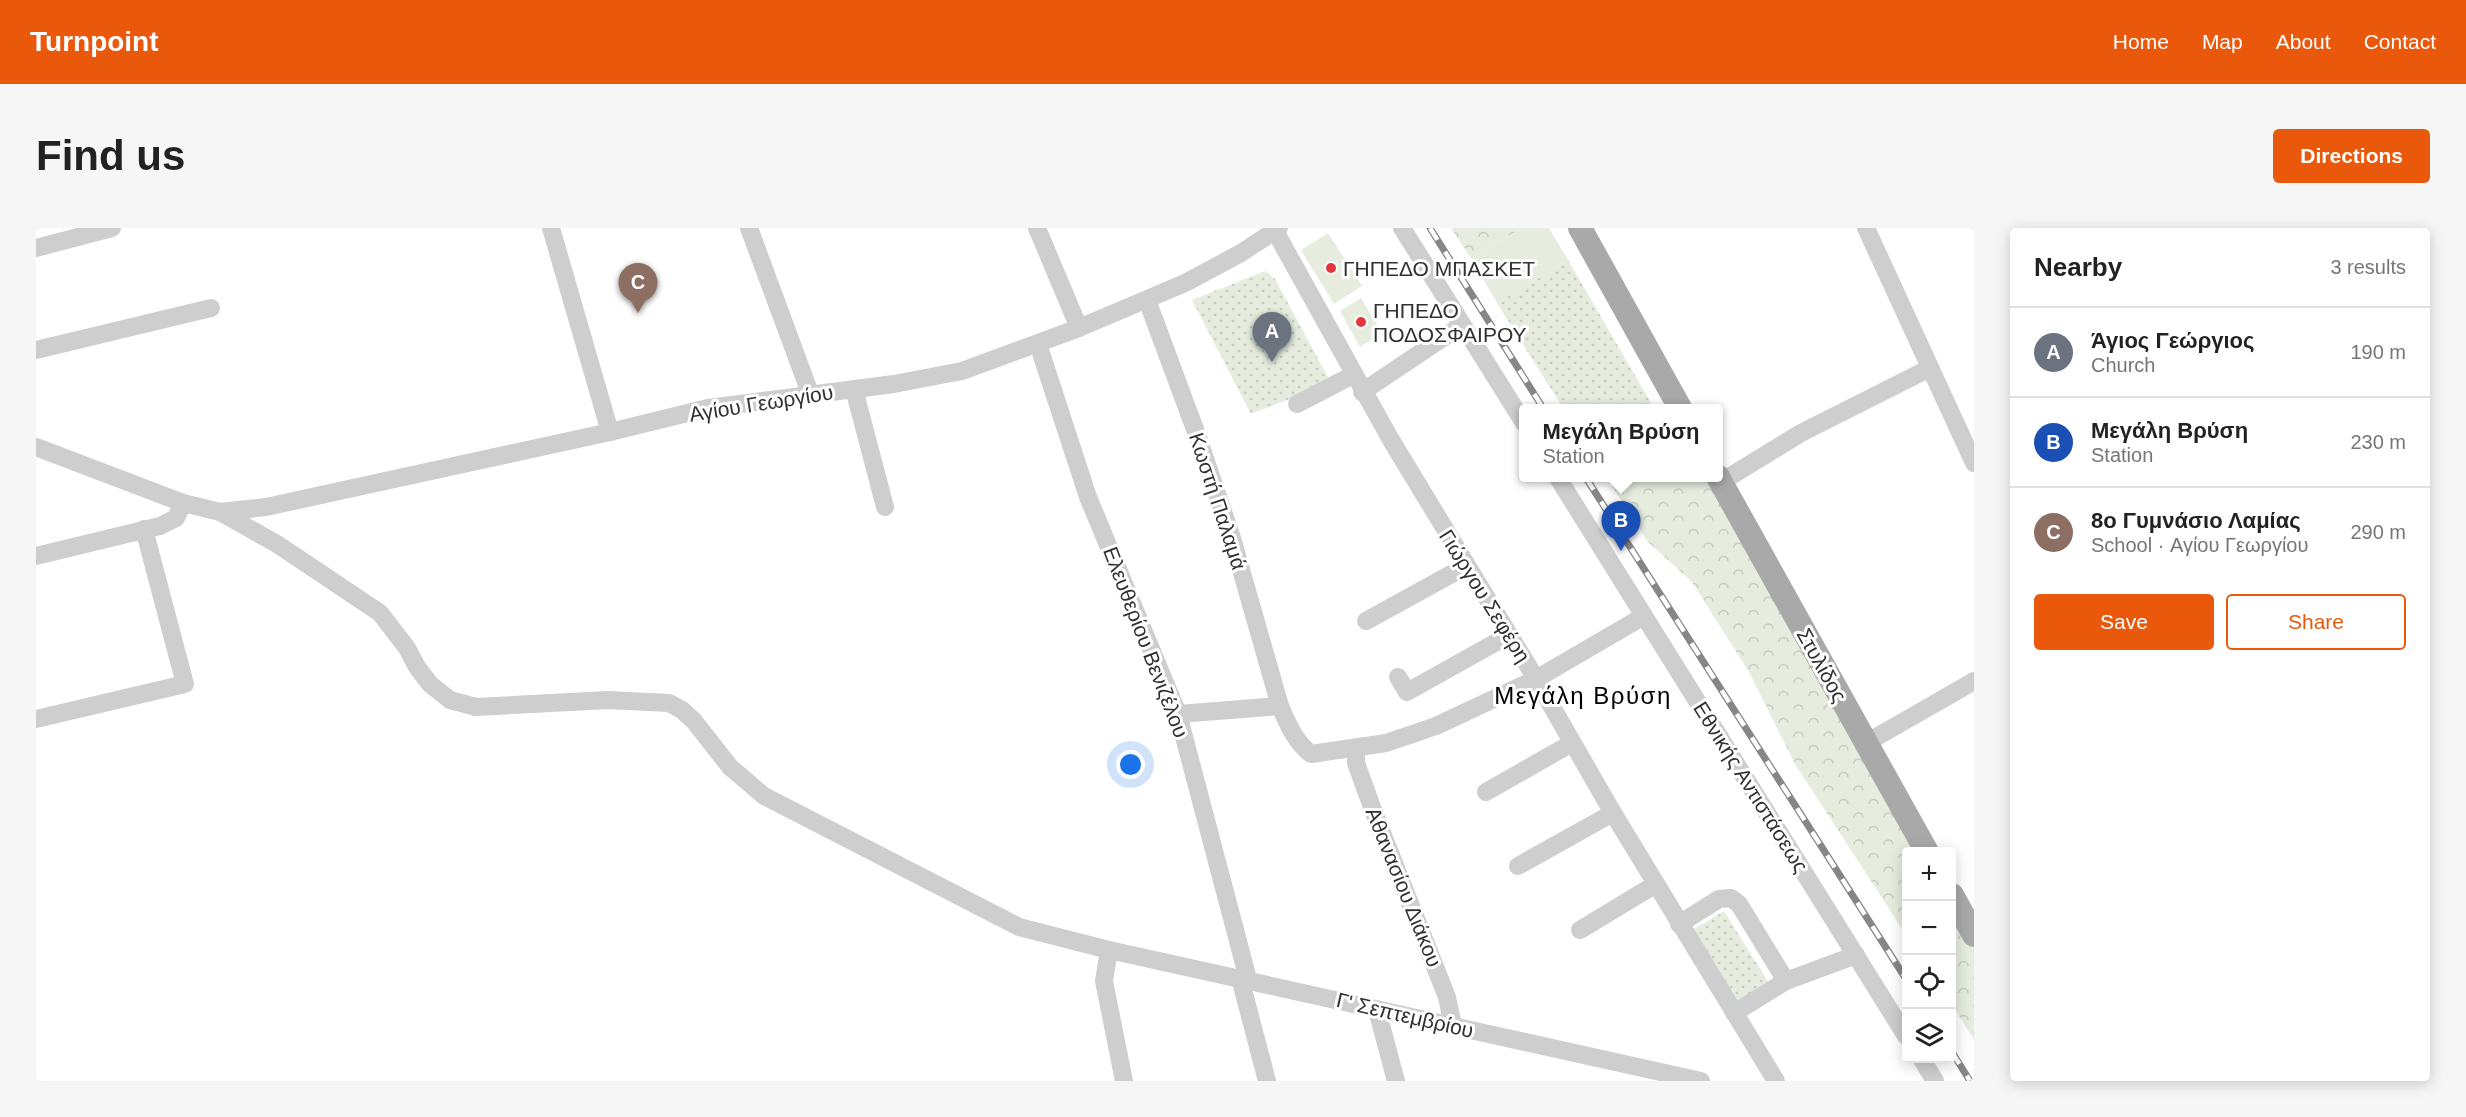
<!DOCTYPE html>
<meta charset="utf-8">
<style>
:root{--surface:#fff;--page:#f6f6f6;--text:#222;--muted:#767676;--line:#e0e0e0;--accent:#ea580c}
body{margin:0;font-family:Helvetica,sans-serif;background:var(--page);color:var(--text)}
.controls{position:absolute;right:18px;bottom:18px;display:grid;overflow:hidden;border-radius:6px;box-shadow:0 3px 15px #0003}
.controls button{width:54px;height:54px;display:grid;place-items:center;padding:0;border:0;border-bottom:2px solid var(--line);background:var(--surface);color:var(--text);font:30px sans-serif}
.you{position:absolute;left:1095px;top:537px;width:21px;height:21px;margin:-15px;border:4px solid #fff;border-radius:50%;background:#1a73e8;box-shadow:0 0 0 9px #1a73e833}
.badge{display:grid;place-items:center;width:39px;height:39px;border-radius:50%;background:var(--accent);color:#fff;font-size:20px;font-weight:700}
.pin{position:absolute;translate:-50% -50px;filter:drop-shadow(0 2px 3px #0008)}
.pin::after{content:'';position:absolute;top:32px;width:21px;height:18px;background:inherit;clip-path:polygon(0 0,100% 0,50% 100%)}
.popup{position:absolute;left:1483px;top:176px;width:204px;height:78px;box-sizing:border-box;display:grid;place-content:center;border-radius:6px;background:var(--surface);filter:drop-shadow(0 2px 4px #0005);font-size:20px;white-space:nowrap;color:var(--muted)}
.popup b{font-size:22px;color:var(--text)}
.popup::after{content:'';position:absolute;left:50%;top:100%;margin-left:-12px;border:12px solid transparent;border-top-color:var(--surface)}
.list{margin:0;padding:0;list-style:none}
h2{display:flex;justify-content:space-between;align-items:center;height:78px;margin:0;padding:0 24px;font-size:26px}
h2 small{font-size:20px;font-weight:400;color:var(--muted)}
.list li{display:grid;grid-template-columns:39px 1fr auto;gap:18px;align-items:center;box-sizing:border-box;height:90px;padding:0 24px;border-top:2px solid var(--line)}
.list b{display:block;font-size:22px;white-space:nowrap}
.list p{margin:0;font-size:20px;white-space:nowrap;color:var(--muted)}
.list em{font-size:20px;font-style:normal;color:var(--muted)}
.actions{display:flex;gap:12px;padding:18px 24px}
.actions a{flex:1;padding:14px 0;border:2px solid var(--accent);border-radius:6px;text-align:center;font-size:21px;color:var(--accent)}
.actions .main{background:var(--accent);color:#fff}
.icon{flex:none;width:33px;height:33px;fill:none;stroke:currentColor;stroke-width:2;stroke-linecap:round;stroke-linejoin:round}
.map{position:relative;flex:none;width:1938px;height:853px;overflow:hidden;border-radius:6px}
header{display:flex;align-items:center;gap:36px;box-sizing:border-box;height:84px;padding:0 30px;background:var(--accent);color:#fff}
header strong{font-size:28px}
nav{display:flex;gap:33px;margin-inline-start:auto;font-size:21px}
.intro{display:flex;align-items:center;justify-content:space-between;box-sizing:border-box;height:144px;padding:0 36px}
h1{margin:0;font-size:42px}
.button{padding:15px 27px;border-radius:6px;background:var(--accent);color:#fff;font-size:21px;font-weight:700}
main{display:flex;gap:36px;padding:0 36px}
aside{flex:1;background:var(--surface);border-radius:6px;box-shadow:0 3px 15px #0003}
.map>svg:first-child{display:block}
</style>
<header>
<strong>Turnpoint</strong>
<nav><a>Home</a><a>Map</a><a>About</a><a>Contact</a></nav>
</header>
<div class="intro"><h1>Find us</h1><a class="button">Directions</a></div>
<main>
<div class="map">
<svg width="1938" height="853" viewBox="0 0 1938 853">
<defs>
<pattern id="forest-crowns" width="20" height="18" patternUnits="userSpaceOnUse" patternTransform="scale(1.5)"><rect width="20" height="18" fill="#e6eddf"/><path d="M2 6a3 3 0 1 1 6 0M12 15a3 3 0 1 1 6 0" fill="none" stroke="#c6ccc0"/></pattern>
<pattern id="park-dots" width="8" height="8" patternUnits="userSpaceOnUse" patternTransform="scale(1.5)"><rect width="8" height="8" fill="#e6eddf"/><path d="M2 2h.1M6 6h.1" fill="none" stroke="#c6ccc0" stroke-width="1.8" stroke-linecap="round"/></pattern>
</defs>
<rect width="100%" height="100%" fill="#fff"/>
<!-- forest -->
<g fill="url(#forest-crowns)">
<polygon points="1415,0 1486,0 1435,30"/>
<polygon points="1571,250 1674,250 1885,623 1870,624 1870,707 1759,536 1713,444 1656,354 1611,313"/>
<polygon points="1916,679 1938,720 1938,812 1916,777"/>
</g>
<!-- park -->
<g fill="url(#park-dots)">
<polygon points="1532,32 1618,180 1527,180 1461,75"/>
<polygon points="1229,43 1239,51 1295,155 1215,186 1156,72"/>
<polygon points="1688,683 1736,760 1705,779 1658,701"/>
</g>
<!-- pitch -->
<g fill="#e6eddf">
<polygon points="1486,0 1513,0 1532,32 1461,75 1435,30"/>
<polygon points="1292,5 1326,58 1298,76 1265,22"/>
<polygon points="1325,70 1346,105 1324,119 1304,83"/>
</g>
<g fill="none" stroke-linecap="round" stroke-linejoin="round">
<!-- minor -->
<g stroke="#cecece" stroke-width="18">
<polyline points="515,0 574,204"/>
<polyline points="713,0 774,165"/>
<polyline points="1001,0 1043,100"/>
<polyline points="1366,0 1488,195"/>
<polyline points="1830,0 1938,235"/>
<polyline points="1239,3 1355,212 1500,451 1577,585 1740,853"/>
<polyline points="0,20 76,0"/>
<polyline points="1111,72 1160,204 1196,310 1244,478"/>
<polyline points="1002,116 1052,269 1142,486 1212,751"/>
<polyline points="0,122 175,80"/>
<polyline points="818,161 849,279"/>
<polyline points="1326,164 1426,97"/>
<polyline points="1261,176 1317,147"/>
<polyline points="0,219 147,275 184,284 241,316 344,385 371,420 381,439 394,456 414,472 440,479 572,472 633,475 646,482 658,493 694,539 728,568 983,699 1073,722 1665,853"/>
<polyline points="1522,250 1870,808"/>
<polyline points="1685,254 1765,205 1894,140"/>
<polyline points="184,284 230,279 574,204 672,180 858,156 926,143 1043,100 1149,55 1205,25 1243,0"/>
<polyline points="0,328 124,298 140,290 147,275"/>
<polyline points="1330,393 1430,338"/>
<polyline points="1362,449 1371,464 1473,407"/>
<path d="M 1142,486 L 1244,478 C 1252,496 1259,514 1275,526 L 1350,515 L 1400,498 L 1500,451 L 1608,388"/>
<polyline points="0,491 149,456 108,301"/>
<polyline points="1830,515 1938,453"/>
<polyline points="1320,520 1320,535 1337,582 1411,769 1417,798"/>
<polyline points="1450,564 1536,515"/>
<polyline points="1482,638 1577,585"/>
<polyline points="1643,696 1683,671 1695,670 1703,676 1750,753"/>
<polyline points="1544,702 1620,656"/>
<polyline points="1073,722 1068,753 1088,853"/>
<polyline points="1204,750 1231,853"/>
<polyline points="1341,782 1360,853"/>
<polyline points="1698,785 1750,753 1820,727"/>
<polyline points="1885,830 1899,853"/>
</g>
<!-- major -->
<g stroke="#a9a9a9" stroke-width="24">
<polyline points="1544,0 1644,180"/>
<polyline points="1682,249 1891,624"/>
<polyline points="1916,667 1938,707"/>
</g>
<!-- rail casing -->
<g stroke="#868686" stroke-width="7">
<g id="rail">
<polyline points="1394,0 1507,180"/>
<polyline points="1550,250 1870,751"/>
<polyline points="1916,824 1934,853"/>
</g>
</g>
<!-- rail -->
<use href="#rail" stroke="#fff" stroke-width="4.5" stroke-dasharray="14" stroke-linecap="butt"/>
</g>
<!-- markers -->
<g fill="#e4363c" stroke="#fff" stroke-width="2">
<circle cx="1295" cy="40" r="6"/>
<circle cx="1325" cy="94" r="6"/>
</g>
<g text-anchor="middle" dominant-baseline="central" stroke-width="6" stroke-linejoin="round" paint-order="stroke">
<!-- poi labels -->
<g font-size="21" fill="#313131" stroke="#fff" text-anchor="start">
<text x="1307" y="40">ΓΗΠΕΔΟ ΜΠΑΣΚΕΤ</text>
<text x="1337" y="82">ΓΗΠΕΔΟ<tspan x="1337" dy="24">ΠΟΔΟΣΦΑΙΡΟΥ</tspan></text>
</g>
<!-- street labels -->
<g font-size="21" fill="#313131" stroke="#fff">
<text transform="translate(725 175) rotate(-9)">Αγίου Γεωργίου</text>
<text transform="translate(1182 273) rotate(72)">Κωστή Παλαμά</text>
<text transform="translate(1449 368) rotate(58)">Γιώργου Σεφέρη</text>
<text transform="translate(1110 414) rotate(69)">Ελευθερίου Βενιζέλου</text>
<text transform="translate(1786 437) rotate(61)">Στυλίδος</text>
<text transform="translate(1715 559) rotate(58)">Εθνικής Αντιστάσεως</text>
<text transform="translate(1368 659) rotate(68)">Αθανασίου Διάκου</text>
<text transform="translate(1369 787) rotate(13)">Γ' Σεπτεμβρίου</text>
</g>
<!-- quarter labels -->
<g font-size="24" letter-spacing="1.5" fill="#000" stroke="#fff">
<text x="1547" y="467">Μεγάλη Βρύση</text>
</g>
</g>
</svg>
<div class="controls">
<button>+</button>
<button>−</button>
<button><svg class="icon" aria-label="locate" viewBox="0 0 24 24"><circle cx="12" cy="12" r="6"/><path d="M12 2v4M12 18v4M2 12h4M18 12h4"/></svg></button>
<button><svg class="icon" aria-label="layers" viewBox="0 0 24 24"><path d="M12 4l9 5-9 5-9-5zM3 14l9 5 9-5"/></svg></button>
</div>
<div class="you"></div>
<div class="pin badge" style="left:1236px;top:134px;background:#6b7280">A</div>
<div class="pin badge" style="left:1585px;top:323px;background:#1a4fb4">B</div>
<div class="popup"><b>Μεγάλη Βρύση</b>Station</div>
<div class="pin badge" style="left:602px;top:85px;background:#8d6e63">C</div>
</div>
<aside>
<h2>Nearby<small>3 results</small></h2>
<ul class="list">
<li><span class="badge" style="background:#6b7280">A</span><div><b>Άγιος Γεώργιος</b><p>Church</p></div><em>190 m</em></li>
<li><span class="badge" style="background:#1a4fb4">B</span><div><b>Μεγάλη Βρύση</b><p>Station</p></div><em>230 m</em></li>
<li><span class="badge" style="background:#8d6e63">C</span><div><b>8ο Γυμνάσιο Λαμίας</b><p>School · Αγίου Γεωργίου</p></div><em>290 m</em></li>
</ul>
<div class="actions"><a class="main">Save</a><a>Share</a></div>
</aside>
</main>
